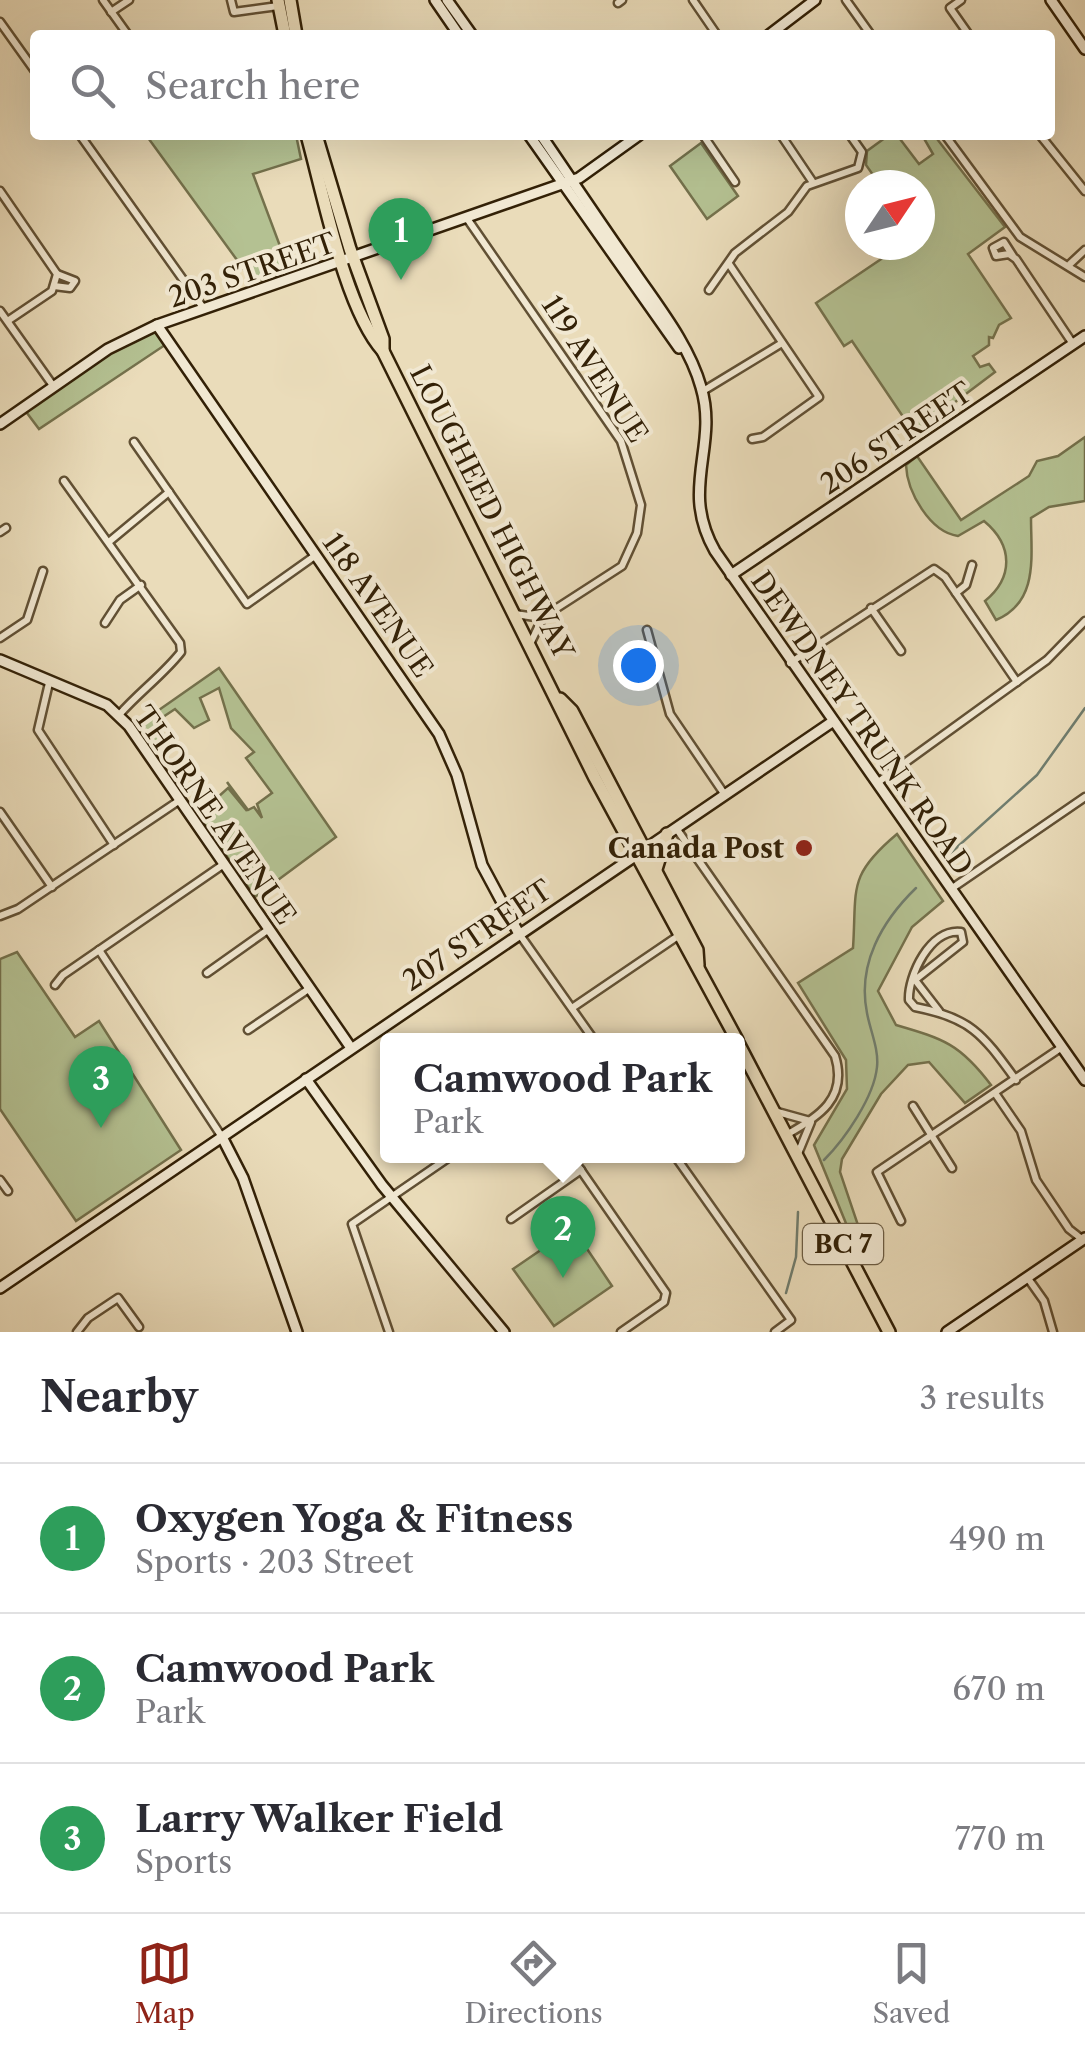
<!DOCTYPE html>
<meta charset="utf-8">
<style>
:root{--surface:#fff;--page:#f2f2f3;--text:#2b2b33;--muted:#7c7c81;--line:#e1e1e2;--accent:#8f2418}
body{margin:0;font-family:"Libre Caslon Text",serif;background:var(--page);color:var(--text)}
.compass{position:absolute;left:845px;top:170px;width:90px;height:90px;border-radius:50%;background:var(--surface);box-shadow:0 10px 40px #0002;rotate:55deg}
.you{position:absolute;left:638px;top:665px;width:35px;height:35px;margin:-25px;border:8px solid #fff;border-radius:50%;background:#1a73e8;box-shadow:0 0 0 15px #1a73e833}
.badge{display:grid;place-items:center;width:65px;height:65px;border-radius:50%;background:var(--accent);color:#fff;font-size:32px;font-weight:700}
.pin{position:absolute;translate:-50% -82px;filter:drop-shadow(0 2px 5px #0008)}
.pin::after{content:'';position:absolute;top:52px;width:35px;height:30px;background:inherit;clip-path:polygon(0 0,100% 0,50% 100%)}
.popup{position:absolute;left:380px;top:1033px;width:365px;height:130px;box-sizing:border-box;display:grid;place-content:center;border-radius:10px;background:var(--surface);filter:drop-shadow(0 2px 8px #0005);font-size:32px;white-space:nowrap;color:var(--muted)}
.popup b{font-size:38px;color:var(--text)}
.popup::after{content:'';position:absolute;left:50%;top:100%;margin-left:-20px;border:20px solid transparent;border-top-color:var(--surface)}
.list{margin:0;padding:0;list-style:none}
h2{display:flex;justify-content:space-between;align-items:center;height:130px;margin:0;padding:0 40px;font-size:42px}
h2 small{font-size:32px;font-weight:400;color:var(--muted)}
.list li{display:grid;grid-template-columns:65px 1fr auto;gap:30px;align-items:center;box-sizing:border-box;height:150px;padding:0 40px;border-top:2px solid var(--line)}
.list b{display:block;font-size:38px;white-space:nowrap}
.list p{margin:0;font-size:32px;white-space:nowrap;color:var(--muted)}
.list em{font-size:32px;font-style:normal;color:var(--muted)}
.icon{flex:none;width:55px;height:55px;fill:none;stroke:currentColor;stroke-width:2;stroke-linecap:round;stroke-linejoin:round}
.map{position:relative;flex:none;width:1085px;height:1332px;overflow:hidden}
.search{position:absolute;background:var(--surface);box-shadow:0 10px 40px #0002;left:30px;right:30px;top:30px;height:110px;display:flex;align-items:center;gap:25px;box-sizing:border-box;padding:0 35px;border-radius:10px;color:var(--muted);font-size:38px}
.sheet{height:580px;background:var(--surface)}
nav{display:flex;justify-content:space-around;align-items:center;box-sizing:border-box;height:140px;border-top:2px solid var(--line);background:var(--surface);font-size:28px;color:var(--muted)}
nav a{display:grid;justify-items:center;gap:5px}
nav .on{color:var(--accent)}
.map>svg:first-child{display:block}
</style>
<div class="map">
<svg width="1085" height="1332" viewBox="0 0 1085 1332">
<rect width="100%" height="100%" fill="#eadcba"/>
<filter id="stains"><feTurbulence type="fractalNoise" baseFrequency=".002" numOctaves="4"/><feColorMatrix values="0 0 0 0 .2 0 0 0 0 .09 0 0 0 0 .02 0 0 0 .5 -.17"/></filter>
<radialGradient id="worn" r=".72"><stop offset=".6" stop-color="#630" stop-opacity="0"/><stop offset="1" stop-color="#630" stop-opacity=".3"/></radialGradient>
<!-- green -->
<g fill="#b4c192" stroke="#74714c" stroke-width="2.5">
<polygon points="146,135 296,135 301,159 253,174 289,270 253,282"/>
<polygon points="889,135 897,135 919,164 933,154 922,135 934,135 1005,227 968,254 1011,318 999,325 993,338 989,337 989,345 973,356 980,367 989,364 995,372 914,433 852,341 844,346 816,303 902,245 920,245 920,185 880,185 866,165 867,151"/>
<polygon points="701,143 738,196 707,219 670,166"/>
<polygon points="157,325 168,343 39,429 24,409 108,349"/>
<path d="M 1085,437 L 1085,501 L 1049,507 L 1031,518 C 1031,556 1039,602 996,620 L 985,601 C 1013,578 1014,546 984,521 L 958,536 C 930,532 907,492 906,465 L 917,456 L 961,520 L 1029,476 L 1037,461 L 1058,456 Z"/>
<polygon points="219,668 336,837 255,897 196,812 217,798 214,793 218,797 228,788 247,811 227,782 248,810 254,807 262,818 257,804 272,793 246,758 254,752 231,728 219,688 200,698 209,720 194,728 175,709 157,721 165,737 150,746 136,726"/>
<path d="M 897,834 L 943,901 L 912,927 L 878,991 L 896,1025 C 944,1039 960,1044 991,1085 L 965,1103 L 929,1062 L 908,1065 L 881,1094 L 842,1159 L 840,1172 L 861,1234 L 852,1238 L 814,1145 L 847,1089 L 846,1060 L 798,983 L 853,948 C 857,888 847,876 897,834 Z"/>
<polygon points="17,952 75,1037 99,1021 181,1150 76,1221 0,1109 0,959"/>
<polygon points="573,1228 612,1286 554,1326 513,1269"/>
</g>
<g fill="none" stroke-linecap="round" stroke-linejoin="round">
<!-- stream -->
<g stroke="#707d6e" stroke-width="2.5">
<polyline points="944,859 1037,775 1085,708"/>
<path d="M 824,1160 C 845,1139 874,1097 877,1067 C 879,1049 870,1030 867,1013 C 857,964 882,921 916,888"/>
<polyline points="786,1293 796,1257 798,1212"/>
</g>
<!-- street casing -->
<g stroke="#615034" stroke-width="11">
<g id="street">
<polyline points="103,0 128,35"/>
<polyline points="231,0 234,12 278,6"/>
<polyline points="693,0 717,35"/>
<polyline points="846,0 871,35"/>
<polyline points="961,0 950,8 969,35"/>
<polyline points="618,3 622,0"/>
<polyline points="111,12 129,0"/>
<polyline points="0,22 35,71"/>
<polyline points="80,135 204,309"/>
<polyline points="703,135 735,182"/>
<polyline points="781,135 812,181"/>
<polyline points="945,135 1020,237 1085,277"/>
<polyline points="1040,135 1085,191"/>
<polyline points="0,191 57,274 52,291 9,320"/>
<polyline points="466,217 621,441 641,505 637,533 622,566 543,617 530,644"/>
<polyline points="1013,256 1004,242 993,248 996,256 1009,254 1016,259 1073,344"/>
<polyline points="729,264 819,397 763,437 752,439"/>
<polyline points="1070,264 1085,250"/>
<polyline points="54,286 70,288 75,281 57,274"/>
<polyline points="709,290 735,253 788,212 807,186 858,168 862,152 850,135"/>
<polyline points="0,311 54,387"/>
<polyline points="703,391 782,343"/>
<polyline points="134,442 247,604 316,555"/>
<path d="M 64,481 L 180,643 L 181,652 C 163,675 138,693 119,715"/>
<polyline points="0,532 6,528"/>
<polyline points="110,541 169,492"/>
<polyline points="956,593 966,585 972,565"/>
<polyline points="871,608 901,651"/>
<polyline points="515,614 542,618"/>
<polyline points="105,623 120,600 141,585"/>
<polyline points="647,630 670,714 725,795"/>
<polyline points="0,638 27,620 43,571"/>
<polyline points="790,663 934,569 945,577 1017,682"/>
<polyline points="49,683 38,730 114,845"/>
<polyline points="877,783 1047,660 1085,621"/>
<polyline points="0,812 52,887"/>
<path d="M 676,828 L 835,1056 C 848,1098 819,1117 786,1135"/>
<polyline points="951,889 1085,797"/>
<polyline points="0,916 18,909 180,800"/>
<polyline points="520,935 594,1040"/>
<polyline points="99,950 222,1137"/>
<polyline points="207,973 269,929"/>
<path d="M 915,980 L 963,942 L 961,932 C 930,928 908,976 909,1000 L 915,1007 C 972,1018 983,1035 1016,1080"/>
<polyline points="915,980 939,1011"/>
<polyline points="55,985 63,975 224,864"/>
<polyline points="572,1008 678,936"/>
<polyline points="248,1030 310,988"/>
<polyline points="995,1093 1021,1131 1036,1180 1069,1229 1083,1240"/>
<polyline points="913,1106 952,1168"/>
<polyline points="774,1111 810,1121"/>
<polyline points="571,1156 666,1293 664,1302 621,1332"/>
<polyline points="675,1156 791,1320 775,1332"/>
<polyline points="797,1156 811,1122"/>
<polyline points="0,1180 8,1191"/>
<polyline points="511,1219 581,1170"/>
<polyline points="901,1221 877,1172 1062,1047"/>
<polyline points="1027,1277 1044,1301 1053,1332"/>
<polyline points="77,1332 88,1318 118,1298 139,1327"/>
<polyline points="389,1332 352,1224 451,1156"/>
</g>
</g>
<!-- secondary casing -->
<g stroke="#332107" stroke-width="14">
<g id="secondary">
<polyline points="435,0 459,35"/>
<polyline points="447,0 472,35"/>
<polyline points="1051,0 1085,49"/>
<polyline points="769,35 815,0"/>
<polyline points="529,135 679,348"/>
<path d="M 541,135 C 571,179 601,224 632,268 C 657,305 689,344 701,387 C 719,447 679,488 715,551 L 1085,1080"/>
<polyline points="157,325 439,734 457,775 482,865 519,934"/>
<polyline points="0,424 108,349 157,325 579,178 639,135"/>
<polyline points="731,575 1085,336"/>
<polyline points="0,660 107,705 129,726 351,1048"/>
<polyline points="306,1079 382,1185 504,1332"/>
<polyline points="222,1137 243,1178 297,1332"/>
<polyline points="0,1288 832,722"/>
<polyline points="947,1332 1085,1238"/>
</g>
</g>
<!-- highway casing -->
<g stroke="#332107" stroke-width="16">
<g id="highway">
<polyline points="278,0 285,35"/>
<polyline points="290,0 296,35"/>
<path d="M 307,135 C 323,192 345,309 383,351 L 595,778 L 737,1040"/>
<polyline points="316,135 350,249 383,339 383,351"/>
<polyline points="560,699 572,711 697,950 698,965"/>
<polyline points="656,869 667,834"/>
<polyline points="738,1043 889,1332"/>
</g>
</g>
<!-- street -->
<use href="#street" stroke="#f1e8d2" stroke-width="6"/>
<!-- secondary -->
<use href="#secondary" stroke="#f1e8d2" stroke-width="9"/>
<!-- highway -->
<use href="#highway" stroke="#eadcba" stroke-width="11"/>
</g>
<!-- markers -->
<circle fill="#8f2418" stroke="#f1e8d2" stroke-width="4" cx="804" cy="848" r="10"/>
<g text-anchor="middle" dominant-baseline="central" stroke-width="8" stroke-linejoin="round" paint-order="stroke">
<!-- shield labels -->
<rect fill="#f1e8d2" stroke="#6c5d44" stroke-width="2.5" x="803" y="1224" width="80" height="40" rx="8"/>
<g font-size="25" font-weight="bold" fill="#332107">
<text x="843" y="1244">BC 7</text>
</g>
<!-- street labels -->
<g font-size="28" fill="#332107" stroke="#f1e8d2">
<text transform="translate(252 270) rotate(-19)">203 STREET</text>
<text transform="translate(595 369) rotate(57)">119 AVENUE</text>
<text transform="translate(896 438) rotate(-34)">206 STREET</text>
<text transform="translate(492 512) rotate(63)">LOUGHEED HIGHWAY</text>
<text transform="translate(378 605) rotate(55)">118 AVENUE</text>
<text transform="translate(862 723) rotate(55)">DEWDNEY TRUNK ROAD</text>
<text transform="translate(215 815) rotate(55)">THORNE AVENUE</text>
<text transform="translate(477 935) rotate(-34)">207 STREET</text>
</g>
<!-- poi labels -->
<g font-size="28" font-weight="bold" fill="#332107" stroke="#f1e8d2" text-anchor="end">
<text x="784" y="848">Canada Post</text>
</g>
</g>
<rect width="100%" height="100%" filter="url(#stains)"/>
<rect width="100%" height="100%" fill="url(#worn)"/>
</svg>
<svg class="compass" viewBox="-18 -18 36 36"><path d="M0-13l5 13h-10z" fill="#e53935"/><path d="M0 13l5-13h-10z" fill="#7c7c81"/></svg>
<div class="you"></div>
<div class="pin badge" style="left:401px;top:280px;background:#2e9e5b">1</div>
<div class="pin badge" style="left:563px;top:1278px;background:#2e9e5b">2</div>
<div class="popup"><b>Camwood Park</b>Park</div>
<div class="pin badge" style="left:101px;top:1128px;background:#2e9e5b">3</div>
<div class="search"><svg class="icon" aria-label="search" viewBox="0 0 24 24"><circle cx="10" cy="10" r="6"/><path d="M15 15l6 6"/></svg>Search here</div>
</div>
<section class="sheet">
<h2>Nearby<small>3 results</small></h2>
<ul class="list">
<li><span class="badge" style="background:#2e9e5b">1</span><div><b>Oxygen Yoga &amp; Fitness</b><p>Sports · 203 Street</p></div><em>490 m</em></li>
<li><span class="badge" style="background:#2e9e5b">2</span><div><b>Camwood Park</b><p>Park</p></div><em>670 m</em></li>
<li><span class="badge" style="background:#2e9e5b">3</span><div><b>Larry Walker Field</b><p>Sports</p></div><em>770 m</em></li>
</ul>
</section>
<nav>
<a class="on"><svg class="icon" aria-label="map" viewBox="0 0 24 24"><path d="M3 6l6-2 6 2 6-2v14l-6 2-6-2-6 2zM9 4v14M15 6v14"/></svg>Map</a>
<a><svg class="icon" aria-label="directions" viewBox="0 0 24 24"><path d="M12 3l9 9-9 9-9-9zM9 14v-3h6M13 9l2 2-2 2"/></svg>Directions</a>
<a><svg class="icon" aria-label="saved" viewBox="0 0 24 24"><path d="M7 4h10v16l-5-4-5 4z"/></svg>Saved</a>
</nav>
